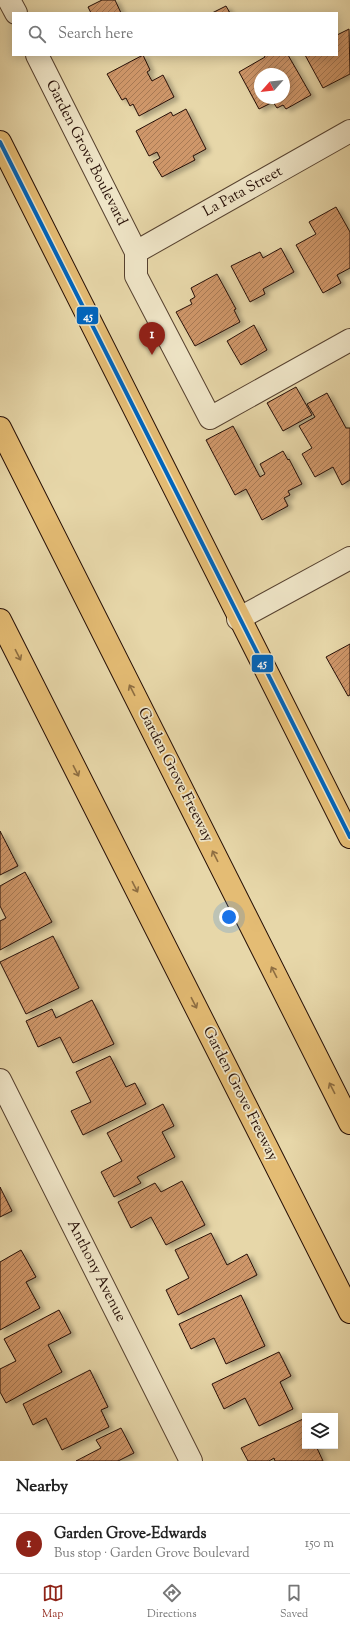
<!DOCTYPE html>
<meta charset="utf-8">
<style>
:root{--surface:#fff;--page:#f2f2f2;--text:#222;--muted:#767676;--line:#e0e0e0;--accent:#8f2418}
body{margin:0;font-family:"Sorts Mill Goudy",serif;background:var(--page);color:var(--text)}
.controls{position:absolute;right:12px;bottom:12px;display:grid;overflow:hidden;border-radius:0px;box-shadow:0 2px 10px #0003}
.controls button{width:36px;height:36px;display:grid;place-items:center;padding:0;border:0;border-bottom:1px solid var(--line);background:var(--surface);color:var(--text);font:20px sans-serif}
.compass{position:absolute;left:254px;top:68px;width:36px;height:36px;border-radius:50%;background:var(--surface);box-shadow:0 2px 10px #0003;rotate:243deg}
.you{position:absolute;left:229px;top:917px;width:14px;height:14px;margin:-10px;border:3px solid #fff;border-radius:50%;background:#1a73e8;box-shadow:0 0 0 6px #1a73e833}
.badge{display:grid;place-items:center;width:26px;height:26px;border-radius:50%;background:var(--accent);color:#fff;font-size:13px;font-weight:700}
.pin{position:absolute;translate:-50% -33px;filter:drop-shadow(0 1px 2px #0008)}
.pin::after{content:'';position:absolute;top:21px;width:14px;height:12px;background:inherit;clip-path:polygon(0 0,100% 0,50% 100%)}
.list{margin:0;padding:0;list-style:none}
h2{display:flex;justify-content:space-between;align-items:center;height:52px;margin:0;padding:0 16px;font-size:17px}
h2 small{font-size:13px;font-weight:400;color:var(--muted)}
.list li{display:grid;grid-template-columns:26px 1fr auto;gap:12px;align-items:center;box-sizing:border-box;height:60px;padding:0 16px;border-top:1px solid var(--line)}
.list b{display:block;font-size:15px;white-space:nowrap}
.list p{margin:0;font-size:13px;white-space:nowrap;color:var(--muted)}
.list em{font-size:13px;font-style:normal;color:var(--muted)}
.icon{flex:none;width:22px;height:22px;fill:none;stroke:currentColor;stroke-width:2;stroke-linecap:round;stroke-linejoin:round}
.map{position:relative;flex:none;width:350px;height:1461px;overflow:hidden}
.search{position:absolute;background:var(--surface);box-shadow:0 2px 10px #0003;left:12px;right:12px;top:12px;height:44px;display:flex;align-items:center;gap:10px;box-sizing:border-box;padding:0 14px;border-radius:0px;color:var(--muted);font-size:15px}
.sheet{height:112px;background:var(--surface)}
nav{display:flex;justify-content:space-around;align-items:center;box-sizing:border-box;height:56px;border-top:1px solid var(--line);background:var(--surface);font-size:11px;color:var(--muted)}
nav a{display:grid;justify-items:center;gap:2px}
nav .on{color:var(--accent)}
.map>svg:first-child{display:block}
</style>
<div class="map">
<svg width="350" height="1461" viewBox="0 0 350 1461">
<defs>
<pattern id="building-hatch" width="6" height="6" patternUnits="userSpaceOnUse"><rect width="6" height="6" fill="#cf976a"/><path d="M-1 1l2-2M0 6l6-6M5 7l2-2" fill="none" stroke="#a87a55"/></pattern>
<filter id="shadow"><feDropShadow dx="4.5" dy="2.5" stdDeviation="2" flood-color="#0004"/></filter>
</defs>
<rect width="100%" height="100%" fill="#e7d7a9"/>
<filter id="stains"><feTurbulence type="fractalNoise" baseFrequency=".005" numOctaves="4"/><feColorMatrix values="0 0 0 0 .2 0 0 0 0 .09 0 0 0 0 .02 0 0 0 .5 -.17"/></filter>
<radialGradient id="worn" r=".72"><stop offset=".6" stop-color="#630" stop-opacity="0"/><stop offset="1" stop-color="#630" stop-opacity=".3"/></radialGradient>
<!-- building -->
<g fill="url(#building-hatch)" stroke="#260f06" fill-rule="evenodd" filter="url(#shadow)">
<polygon points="102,0 115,0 121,13 91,13 88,7"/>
<polygon points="226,6 230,13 212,13"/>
<polygon points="349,29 350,74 323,88 305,55 337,55 337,35"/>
<polygon points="143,55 150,70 147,72 152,81 163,75 174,97 139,116 133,104 130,106 126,98 122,100 107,74"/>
<path d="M 264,55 L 288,55 L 311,95 L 286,109 L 283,105 L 277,108 L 273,102 L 259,109 L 239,72 L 265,57 ZM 260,74 L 284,74 L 284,98 L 260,98 Z"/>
<polygon points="186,109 206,149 193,156 195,160 162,177 153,162 160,158 157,152 149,156 136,131 171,112 173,116"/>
<polygon points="336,207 350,232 350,268 337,275 341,283 323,293 296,245 316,234 309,222"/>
<polygon points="281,248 294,272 263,289 265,294 250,302 231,266 260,252 263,258"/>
<polygon points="217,274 236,309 234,310 240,322 195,346 176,312 192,304 190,300 195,297 191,288"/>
<polygon points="254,325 267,350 241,365 227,341"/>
<polygon points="296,387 312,415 283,431 267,403"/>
<polygon points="327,393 346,428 350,428 350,480 342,485 333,467 315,477 302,454 312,448 299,426 315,417 307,404"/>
<polygon points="233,426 260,477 265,474 260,464 283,451 288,460 289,459 302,484 288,491 290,495 284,498 288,506 262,520 246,489 235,495 206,440"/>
<polygon points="350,644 350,695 348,696 326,657"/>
<polygon points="0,831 18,866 0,875"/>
<polygon points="25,872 52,922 0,950 0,921 6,918 0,906 0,886"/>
<polygon points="53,936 79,988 26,1014 0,962"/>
<polygon points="92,1000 114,1044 73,1063 60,1037 38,1047 26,1021 52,1009 56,1018"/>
<polygon points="110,1056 126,1087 135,1083 146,1104 83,1135 71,1111 91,1102 76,1072"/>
<polygon points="163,1104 174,1126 162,1132 175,1157 137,1177 141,1183 114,1197 101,1172 122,1161 107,1133"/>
<polygon points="182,1181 205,1225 166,1245 151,1217 131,1228 118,1202 155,1183 161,1192"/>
<polygon points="0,1187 12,1211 0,1217"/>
<polygon points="211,1233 227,1265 247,1254 257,1275 178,1315 166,1290 189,1278 175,1250"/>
<polygon points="21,1250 36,1277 26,1282 40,1308 0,1330 0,1262"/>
<polygon points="241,1295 265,1346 226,1364 214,1338 191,1349 179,1324"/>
<polygon points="59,1310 71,1333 48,1345 62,1372 6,1403 0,1392 0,1369 16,1361 4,1339"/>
<polygon points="279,1352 291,1376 280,1382 293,1409 259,1426 245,1398 224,1409 212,1384"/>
<polygon points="90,1370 108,1407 101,1410 109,1427 62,1450 46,1418 33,1425 23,1404"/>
<polygon points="303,1419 305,1424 305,1446 316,1446 323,1461 275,1461 274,1458 269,1461 248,1461 241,1448"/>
<polygon points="121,1428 134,1453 118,1461 76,1461 101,1448 96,1440"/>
</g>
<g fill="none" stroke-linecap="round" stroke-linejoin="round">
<!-- minor casing -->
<g stroke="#56412f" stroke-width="24">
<g id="minor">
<polyline points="9,0 16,13"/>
<polyline points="37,55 136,252 136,276 210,418 350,340"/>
<polyline points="136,252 350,131"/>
<polyline points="238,619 350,558"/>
<polyline points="0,1080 191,1461"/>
</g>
</g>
<!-- major casing -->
<g stroke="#260f06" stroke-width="24">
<polyline id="major" points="0,142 350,837"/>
</g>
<!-- highway casing -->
<g stroke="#260f06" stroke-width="24">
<g id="highway">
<polyline points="0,428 350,1123"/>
<polyline points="0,620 350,1312"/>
</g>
</g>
<!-- minor -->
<use href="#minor" stroke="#efe5c7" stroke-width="22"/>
<!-- major -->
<use href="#major" stroke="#e4bc74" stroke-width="22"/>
<!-- highway -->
<use href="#highway" stroke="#e4bc74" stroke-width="22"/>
<!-- bus-1 casing -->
<g stroke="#efe5c7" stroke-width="7">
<polyline id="bus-1" points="0,142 350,837"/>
</g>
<!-- bus-1 -->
<use href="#bus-1" stroke="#0065bd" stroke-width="4"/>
</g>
<!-- one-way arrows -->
<defs><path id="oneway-shaft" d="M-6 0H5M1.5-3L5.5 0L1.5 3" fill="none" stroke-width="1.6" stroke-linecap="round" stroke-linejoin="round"/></defs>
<g stroke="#8e6e42">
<use href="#oneway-shaft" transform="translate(18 655) rotate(63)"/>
<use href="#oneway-shaft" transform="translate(132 690) rotate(-117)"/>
<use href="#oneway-shaft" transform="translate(76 771) rotate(63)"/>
<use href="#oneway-shaft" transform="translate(215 856) rotate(-117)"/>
<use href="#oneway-shaft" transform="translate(135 887) rotate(63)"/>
<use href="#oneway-shaft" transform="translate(274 972) rotate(-117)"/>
<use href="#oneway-shaft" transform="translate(194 1003) rotate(63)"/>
<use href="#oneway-shaft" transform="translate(332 1088) rotate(-117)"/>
</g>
<g text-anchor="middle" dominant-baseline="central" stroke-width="3.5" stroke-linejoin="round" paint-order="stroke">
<!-- street labels -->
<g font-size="15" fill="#260f06" stroke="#efe5c7">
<text transform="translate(86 153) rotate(63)">Garden Grove Boulevard</text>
<text transform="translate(243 192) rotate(-29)">La Pata Street</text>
<text transform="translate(175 775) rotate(63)">Garden Grove Freeway</text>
<text transform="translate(240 1094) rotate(63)">Garden Grove Freeway</text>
<text transform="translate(96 1271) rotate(63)">Anthony Avenue</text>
</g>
</g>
<g stroke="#efe5c7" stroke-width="1.5">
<rect x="76" y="306" width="23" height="19" rx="4" fill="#0065bd"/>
<rect x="251" y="654" width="23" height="19" rx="4" fill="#0065bd"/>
</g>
<g font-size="11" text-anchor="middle" font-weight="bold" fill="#fff">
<text x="88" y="320">45</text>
<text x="262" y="667">45</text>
</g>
<rect width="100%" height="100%" filter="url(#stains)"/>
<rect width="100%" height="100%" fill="url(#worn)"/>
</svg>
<div class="controls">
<button><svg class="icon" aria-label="layers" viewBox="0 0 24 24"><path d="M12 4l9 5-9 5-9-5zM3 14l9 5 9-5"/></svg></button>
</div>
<svg class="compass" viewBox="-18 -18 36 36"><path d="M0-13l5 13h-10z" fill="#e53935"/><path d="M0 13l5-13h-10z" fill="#767676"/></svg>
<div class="you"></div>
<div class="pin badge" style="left:152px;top:355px">1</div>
<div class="search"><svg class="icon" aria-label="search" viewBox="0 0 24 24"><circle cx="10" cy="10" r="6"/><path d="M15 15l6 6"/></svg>Search here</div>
</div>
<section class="sheet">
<h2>Nearby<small></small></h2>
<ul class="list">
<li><span class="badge">1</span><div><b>Garden Grove-Edwards</b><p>Bus stop · Garden Grove Boulevard</p></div><em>150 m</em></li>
</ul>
</section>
<nav>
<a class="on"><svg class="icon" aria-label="map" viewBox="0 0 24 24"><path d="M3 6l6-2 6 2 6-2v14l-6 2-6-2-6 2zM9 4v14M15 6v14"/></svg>Map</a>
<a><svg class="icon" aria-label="directions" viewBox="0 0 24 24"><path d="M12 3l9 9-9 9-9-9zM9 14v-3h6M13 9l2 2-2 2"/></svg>Directions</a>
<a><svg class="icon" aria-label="saved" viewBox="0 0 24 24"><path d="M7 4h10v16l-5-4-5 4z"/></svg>Saved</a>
</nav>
